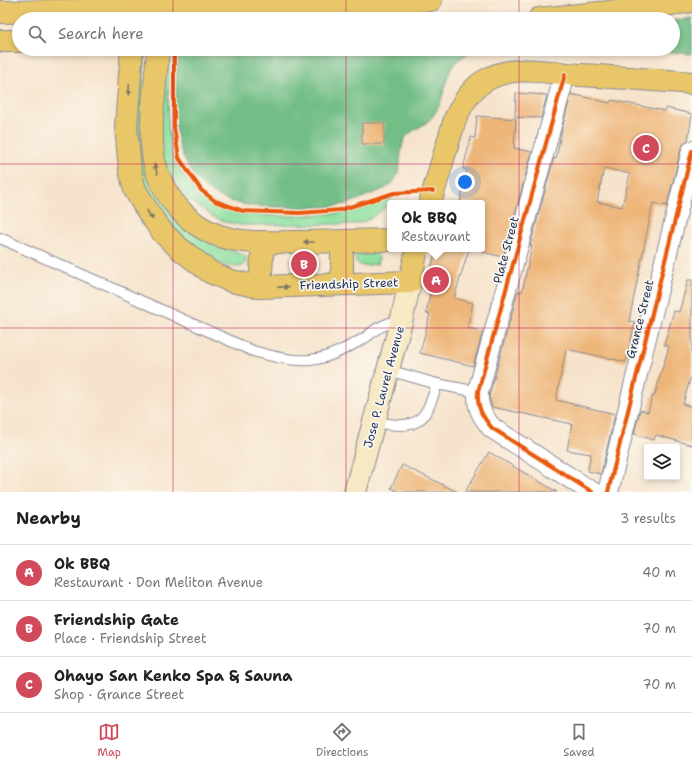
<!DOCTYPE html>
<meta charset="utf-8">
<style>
:root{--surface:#fff;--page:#f6f6f6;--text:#222;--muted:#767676;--line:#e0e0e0;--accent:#d1495b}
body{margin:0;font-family:"Shantell Sans",sans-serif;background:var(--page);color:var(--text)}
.controls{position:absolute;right:12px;bottom:12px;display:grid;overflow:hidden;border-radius:4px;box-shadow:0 2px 6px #0003}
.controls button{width:36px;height:36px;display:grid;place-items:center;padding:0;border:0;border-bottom:1px solid var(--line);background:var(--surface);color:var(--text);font:20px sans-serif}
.you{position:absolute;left:465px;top:182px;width:14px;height:14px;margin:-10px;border:3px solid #fff;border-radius:50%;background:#1a73e8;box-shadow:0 0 0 6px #1a73e833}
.badge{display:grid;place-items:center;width:26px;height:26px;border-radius:50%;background:var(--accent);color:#fff;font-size:13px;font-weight:700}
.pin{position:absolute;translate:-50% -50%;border:2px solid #fff;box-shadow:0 1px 4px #0006}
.popup{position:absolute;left:387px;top:200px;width:98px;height:52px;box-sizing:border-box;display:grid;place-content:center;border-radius:4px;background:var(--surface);filter:drop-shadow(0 1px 3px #0005);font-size:13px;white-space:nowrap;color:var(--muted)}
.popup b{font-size:15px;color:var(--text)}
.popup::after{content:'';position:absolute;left:50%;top:100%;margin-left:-8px;border:8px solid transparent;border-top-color:var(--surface)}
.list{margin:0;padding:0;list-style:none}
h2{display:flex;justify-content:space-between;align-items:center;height:52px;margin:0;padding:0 16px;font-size:17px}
h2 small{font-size:13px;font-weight:400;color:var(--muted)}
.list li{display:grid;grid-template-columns:26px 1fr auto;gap:12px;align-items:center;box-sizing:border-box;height:56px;padding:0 16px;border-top:1px solid var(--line)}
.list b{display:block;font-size:15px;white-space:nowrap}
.list p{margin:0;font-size:13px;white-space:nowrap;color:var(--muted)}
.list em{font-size:13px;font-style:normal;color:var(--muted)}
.icon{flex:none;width:22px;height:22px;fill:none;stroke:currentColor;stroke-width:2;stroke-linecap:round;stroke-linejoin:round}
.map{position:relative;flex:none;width:692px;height:492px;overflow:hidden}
.search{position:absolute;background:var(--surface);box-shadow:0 2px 6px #0003;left:12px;right:12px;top:12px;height:44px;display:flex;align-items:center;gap:10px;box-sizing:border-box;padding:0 14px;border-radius:22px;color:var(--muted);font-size:15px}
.sheet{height:220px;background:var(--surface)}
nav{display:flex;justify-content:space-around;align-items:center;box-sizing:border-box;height:56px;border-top:1px solid var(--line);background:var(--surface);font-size:11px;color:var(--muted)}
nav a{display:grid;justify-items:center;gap:2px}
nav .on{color:var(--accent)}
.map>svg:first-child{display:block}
</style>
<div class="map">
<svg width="692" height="492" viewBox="0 0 692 492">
<rect width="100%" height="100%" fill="#fbf7ec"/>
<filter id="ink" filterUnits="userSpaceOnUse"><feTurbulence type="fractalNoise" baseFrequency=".025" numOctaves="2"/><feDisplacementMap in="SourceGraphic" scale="8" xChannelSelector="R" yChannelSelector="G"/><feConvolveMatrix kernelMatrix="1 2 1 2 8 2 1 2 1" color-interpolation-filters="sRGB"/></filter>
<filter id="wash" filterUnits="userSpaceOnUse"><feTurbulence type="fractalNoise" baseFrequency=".012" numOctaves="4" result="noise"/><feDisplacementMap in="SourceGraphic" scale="16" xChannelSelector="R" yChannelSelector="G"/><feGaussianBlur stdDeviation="0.9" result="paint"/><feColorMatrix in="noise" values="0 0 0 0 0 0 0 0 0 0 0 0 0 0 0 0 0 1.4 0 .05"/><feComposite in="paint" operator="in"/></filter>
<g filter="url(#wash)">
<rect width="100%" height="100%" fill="#f6e3cb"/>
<!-- green -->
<g fill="#8ee0a0" stroke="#54887f">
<path d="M 141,49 L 145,49 L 140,146 L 145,172 L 152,187 L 209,243 L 246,256 L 246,263 L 243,266 C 226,270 213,259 199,250 C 167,229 139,188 136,150 C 135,140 137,129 137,119 C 139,96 140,72 141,49 Z"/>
<path d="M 165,58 L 169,58 L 168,122 L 172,156 L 185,178 L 198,193 L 210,202 L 242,214 L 288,216 L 343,213 L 393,197 C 383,211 372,220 355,224 L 240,225 L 225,222 L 212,216 L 187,198 L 167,171 L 159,143 Z"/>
<polygon points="373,250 376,252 379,258 377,264 362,266 356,262 355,256 360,251"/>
</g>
<!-- forest -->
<g fill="#72be86" stroke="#467672">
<polygon points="692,18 692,54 631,49 673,49 673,21"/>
<path d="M 355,49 L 556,49 L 476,51 C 438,61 451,95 432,117 C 425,127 410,129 404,140 C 399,152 402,167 396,178 C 392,187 380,191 371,194 C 363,197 354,202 346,204 C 324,209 299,207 277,207 C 246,207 215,202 195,177 C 168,143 175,95 178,55 Z"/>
</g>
<g id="blocks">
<!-- building -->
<g fill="#eeb578" fill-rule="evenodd">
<polygon points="516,93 547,95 541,118 515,117"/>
<path d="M 571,94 L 610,103 L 611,100 L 665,111 L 666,108 L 692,114 L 688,140 L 681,148 L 667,206 L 653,203 L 629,321 L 635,322 L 626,362 L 566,349 L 556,400 L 615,414 L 601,474 L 588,471 L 591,454 L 567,450 L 572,424 L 492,407 L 489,397 L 518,291 L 522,292 L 532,246 L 530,246 L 554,158 L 556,159 L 561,133 ZM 604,168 L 630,174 L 622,207 L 597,202 Z"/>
<polygon points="477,116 516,119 514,148 532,152 503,257 482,252 482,203 460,203 467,170 463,169 471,137 475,138"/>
<rect x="362" y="123" width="22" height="21"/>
<polygon points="436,249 469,249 454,298 473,303 467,328 483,331 473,366 420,353 430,314 426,313 431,290 426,289"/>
<polygon points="688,280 692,280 692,372 683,404 692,407 692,445 656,435 654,440 634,434 640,410 648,412 652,396 654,397 669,346 664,345 674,311 679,312"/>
<polygon points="489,452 557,492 465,492"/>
<polygon points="402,465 458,492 399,492 391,488"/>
</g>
</g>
</g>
<g filter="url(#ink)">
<use href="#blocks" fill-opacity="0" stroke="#888994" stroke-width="1"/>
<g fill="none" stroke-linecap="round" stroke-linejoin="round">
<!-- lane casing -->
<g stroke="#888994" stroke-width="12">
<g id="lane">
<path d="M 0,238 L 253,351 C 303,365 317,365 363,339 C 367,337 371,333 375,330 C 382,325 392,322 401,319"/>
<polyline points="437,384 478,392"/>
<path d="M 374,422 C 417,429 424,426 437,384 L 388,370"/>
</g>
</g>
<!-- street casing -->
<g stroke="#888994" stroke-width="22">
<g id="street">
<path d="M 565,74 L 478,392 C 477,408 482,416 492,428 L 592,492"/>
<polyline points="608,492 692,151"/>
</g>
</g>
<!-- secondary casing -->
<g stroke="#888994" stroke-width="24">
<polyline id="secondary" points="355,492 402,318 410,282"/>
</g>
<!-- primary casing -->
<g stroke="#888994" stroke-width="24">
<g id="primary">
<polyline points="132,49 126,127 130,170 135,190 150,215 164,234 179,248 210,272 231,281 260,287 410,282 417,249"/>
<path d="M 158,49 C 156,82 148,129 154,161 C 162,197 190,229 227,238 C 249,244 273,242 296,242 C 327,242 359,240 390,240"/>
<path d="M 430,203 L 455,119 C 463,102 473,85 492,77 C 518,65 552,73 580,75 C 617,77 655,80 692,83"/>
<polyline points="342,242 342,284"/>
<polyline points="260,287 263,242"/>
</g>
</g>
<!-- highway casing -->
<g stroke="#888994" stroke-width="24">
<g id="highway">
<polyline points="185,8 344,4 431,0"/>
<polyline points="0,12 109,10"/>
<polyline points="539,19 619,11 692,1"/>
<polyline points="0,41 19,41"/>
</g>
</g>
<!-- lane -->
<use href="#lane" stroke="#fff" stroke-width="10"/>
<!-- street -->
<use href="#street" stroke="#fff" stroke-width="20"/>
<!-- secondary -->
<use href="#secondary" stroke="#f6e9c3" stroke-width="22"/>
<!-- primary -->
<use href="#primary" stroke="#e9c769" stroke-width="22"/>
<!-- highway -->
<use href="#highway" stroke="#e9c769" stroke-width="22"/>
<!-- highway-bridge casing -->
<g stroke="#888994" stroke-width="24" stroke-linecap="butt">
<polyline id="highway-bridge" points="109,10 185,8"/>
</g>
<!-- highway-bridge -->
<use href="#highway-bridge" stroke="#e9c769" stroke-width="22"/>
<!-- cycleway casing -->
<g stroke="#fbf7ec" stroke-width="6">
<g id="cycleway">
<polyline points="174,49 174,127 179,158 201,190 215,201 243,211 300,213 340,210 394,193 433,191"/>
<path d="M 565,74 L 478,392 C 477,408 482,416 492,428 L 592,492"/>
<polyline points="608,492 692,151"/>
</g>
</g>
<!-- cycleway -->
<use href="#cycleway" stroke="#e8590c" stroke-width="4"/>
</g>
<!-- one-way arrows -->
<defs><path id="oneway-solid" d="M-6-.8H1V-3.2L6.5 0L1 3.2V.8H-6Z"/></defs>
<g fill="#787363">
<use href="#oneway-solid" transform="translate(129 90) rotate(94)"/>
<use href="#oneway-solid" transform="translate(156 169) rotate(-104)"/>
<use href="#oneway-solid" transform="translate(150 215) rotate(56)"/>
<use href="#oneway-solid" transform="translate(309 242) rotate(180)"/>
<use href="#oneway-solid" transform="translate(283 287) rotate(-1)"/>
</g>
</g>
<!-- grid -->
<path fill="none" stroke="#c2185b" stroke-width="1" stroke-opacity="0.55" d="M 173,0 L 173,19M 346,0 L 346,19M 519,0 L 519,19M 173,49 L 173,492M 346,49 L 346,492M 519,49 L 519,492M 0,164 L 692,164M 0,328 L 692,328"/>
<g text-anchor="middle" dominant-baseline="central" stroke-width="3.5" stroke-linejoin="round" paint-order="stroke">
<!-- street labels -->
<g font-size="12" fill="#1b2f5e" stroke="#fbf7ec">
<text transform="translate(506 250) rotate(-75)">Plate Street</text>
<text transform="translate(349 284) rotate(-2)">Friendship Street</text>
<text transform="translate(640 319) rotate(-76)">Grance Street</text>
<text transform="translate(384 387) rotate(-75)">Jose P. Laurel Avenue</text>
</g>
</g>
</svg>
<div class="controls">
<button><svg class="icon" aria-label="layers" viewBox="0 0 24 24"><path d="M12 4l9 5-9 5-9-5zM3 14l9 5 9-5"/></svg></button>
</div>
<div class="you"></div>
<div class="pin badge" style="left:436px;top:280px">A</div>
<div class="popup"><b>Ok BBQ</b>Restaurant</div>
<div class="pin badge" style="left:304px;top:264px">B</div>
<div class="pin badge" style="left:646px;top:148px">C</div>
<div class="search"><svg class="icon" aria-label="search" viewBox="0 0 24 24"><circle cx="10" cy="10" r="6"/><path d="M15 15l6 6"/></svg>Search here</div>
</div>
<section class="sheet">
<h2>Nearby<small>3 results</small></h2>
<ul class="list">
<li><span class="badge">A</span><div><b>Ok BBQ</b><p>Restaurant · Don Meliton Avenue</p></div><em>40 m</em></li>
<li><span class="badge">B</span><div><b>Friendship Gate</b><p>Place · Friendship Street</p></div><em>70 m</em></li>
<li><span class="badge">C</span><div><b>Ohayo San Kenko Spa &amp; Sauna</b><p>Shop · Grance Street</p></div><em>70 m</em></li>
</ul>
</section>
<nav>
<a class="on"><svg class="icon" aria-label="map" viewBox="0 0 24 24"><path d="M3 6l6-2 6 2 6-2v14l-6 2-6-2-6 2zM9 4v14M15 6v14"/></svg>Map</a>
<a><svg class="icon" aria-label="directions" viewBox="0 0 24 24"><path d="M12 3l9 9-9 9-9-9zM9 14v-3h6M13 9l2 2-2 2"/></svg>Directions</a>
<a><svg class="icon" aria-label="saved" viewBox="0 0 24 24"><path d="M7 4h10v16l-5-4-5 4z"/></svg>Saved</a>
</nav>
